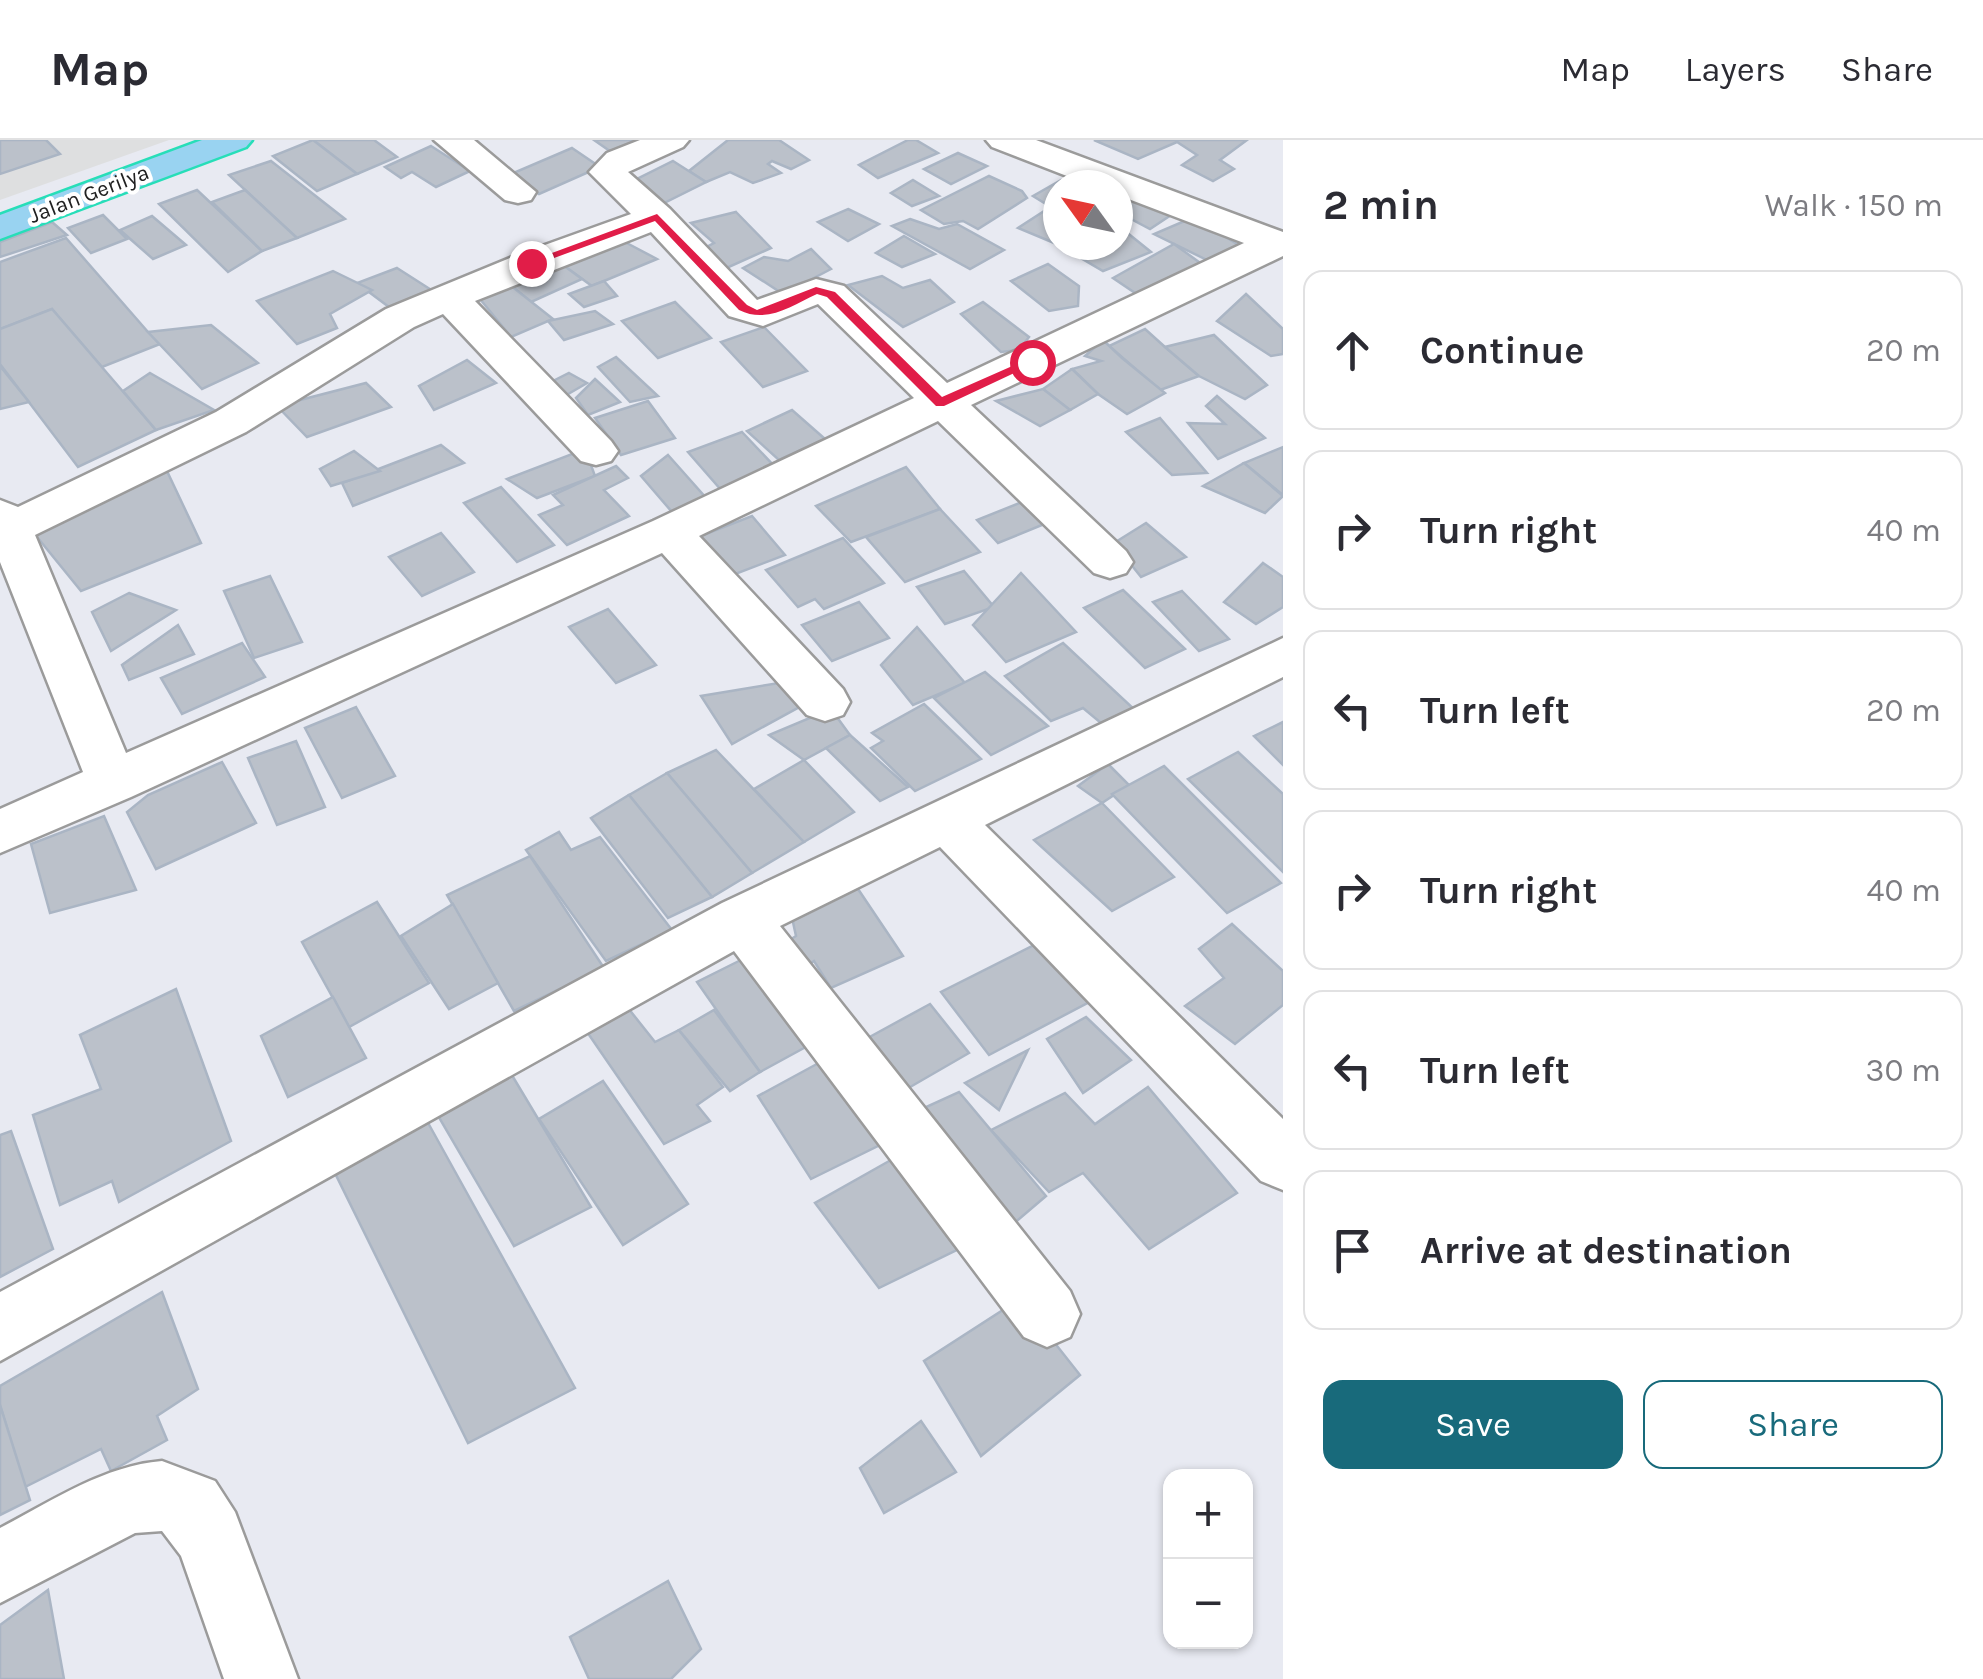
<!DOCTYPE html>
<meta charset="utf-8">
<style>
:root{--surface:#fff;--page:#f2f2f3;--text:#2b2b33;--muted:#7c7c81;--line:#e1e1e2;--accent:#186a7b}
body{margin:0;font-family:Karla,sans-serif;background:var(--page);color:var(--text)}
.controls{position:absolute;right:30px;bottom:30px;display:grid;overflow:hidden;border-radius:20px;box-shadow:0 2px 8px #0004}
.controls button{width:90px;height:90px;display:grid;place-items:center;padding:0;border:0;border-bottom:2px solid var(--line);background:var(--surface);color:var(--text);font:50px sans-serif}
.compass{position:absolute;left:1043px;top:30px;width:90px;height:90px;border-radius:50%;background:var(--surface);box-shadow:0 2px 8px #0004;rotate:303deg}
.stop{position:absolute;width:30px;height:30px;margin:-22px;border:8px solid #e11d48;border-radius:50%;background:#fff}
.stop.end{background:#e11d48;border-color:#fff;box-shadow:0 2px 10px #0008}
.list{margin:0;padding:0;list-style:none}
h2{display:flex;justify-content:space-between;align-items:center;height:130px;margin:0;padding:0 40px;font-size:42px}
h2 small{font-size:32px;font-weight:400;color:var(--muted)}
.list li{display:grid;grid-template-columns:65px 1fr auto;gap:30px;align-items:center;box-sizing:border-box;height:160px;margin:0 20px 20px;padding:0 20px;border:2px solid var(--line);border-radius:20px}
.list b{display:block;font-size:38px;white-space:nowrap}
.list em{font-size:32px;font-style:normal;color:var(--muted)}
.actions{display:flex;gap:20px;padding:30px 40px}
.actions a{flex:1;padding:22px 0;border:2px solid var(--accent);border-radius:20px;text-align:center;font-size:35px;color:var(--accent)}
.actions .main{background:var(--accent);color:#fff}
.icon{flex:none;width:55px;height:55px;fill:none;stroke:currentColor;stroke-width:2;stroke-linecap:round;stroke-linejoin:round}
.map{position:relative;flex:none;width:1283px;height:1539px;overflow:hidden}
header{display:flex;align-items:center;gap:60px;box-sizing:border-box;height:140px;padding:0 50px;background:var(--surface);border-bottom:2px solid var(--line)}
header strong{font-size:48px}
nav{display:flex;gap:55px;margin-inline-start:auto;font-size:35px}
main{display:flex}
aside{flex:1;background:var(--surface)}
.map>svg:first-child{display:block}
</style>
<header>
<strong>Map</strong>
<nav><a>Map</a><a>Layers</a><a>Share</a></nav>
</header>
<main>
<div class="map">
<svg width="1283" height="1539" viewBox="0 0 1283 1539">
<rect width="100%" height="100%" fill="#e8eaf2"/>
<!-- residential -->
<polygon fill="#dedfe0" points="0,0 169,0 0,60"/>
<!-- building -->
<g fill="#bbc1ca" stroke="#aab5c4" stroke-width="2.5">
<polygon points="0,0 46,0 60,14 0,34"/>
<polygon points="313,0 374,0 397,17 357,34"/>
<polygon points="313,0 357,34 317,51 273,16"/>
<polygon points="594,0 654,0 617,16"/>
<polygon points="728,0 779,0 809,20 791,29 772,21 768,24 781,33 753,43 730,32 706,42 689,31"/>
<polygon points="908,0 916,0 938,13 878,38 859,25"/>
<polygon points="1094,0 1247,0 1220,20 1234,29 1213,41 1182,25 1197,15 1177,2 1138,19"/>
<polygon points="431,6 470,31 436,47 412,32 401,38 385,27"/>
<polygon points="572,8 600,27 539,54 511,34"/>
<polygon points="958,13 987,26 951,44 924,29"/>
<polygon points="271,21 345,79 297,98 229,35"/>
<polygon points="673,21 706,42 664,63 631,42"/>
<polygon points="989,36 1022,51 1027,58 978,89 963,81 944,84 921,70"/>
<polygon points="913,40 939,56 912,66 891,53"/>
<polygon points="1061,40 1076,45 1058,45 1058,57 1046,64 1033,56"/>
<polygon points="197,50 262,111 228,132 159,64"/>
<polygon points="245,50 297,98 262,111 212,62"/>
<polygon points="1151,55 1183,67 1150,89 1118,72 1127,58"/>
<polygon points="1058,62 1059,105 1018,88"/>
<polygon points="848,69 879,84 848,101 818,82"/>
<polygon points="736,72 771,108 722,130 697,112 714,103 691,83"/>
<polygon points="103,75 127,99 91,113 68,88"/>
<polygon points="152,76 186,105 153,119 120,90"/>
<polygon points="1194,77 1248,111 1215,124 1154,94"/>
<polygon points="910,79 939,89 957,84 1004,110 970,129 892,86"/>
<polygon points="52,82 67,95 0,117 0,102"/>
<polygon points="1125,91 1151,112 1103,131 1079,117 1100,105 1118,105 1118,95"/>
<polygon points="904,96 935,114 902,127 876,113"/>
<polygon points="66,98 148,192 160,204 102,227 52,169 0,189 0,122"/>
<polygon points="621,100 657,119 592,146 556,120"/>
<polygon points="1174,104 1210,130 1147,161 1113,138"/>
<polygon points="811,109 831,129 783,154 743,128 764,117 788,121"/>
<polygon points="556,120 582,139 531,162 505,141"/>
<polygon points="1048,124 1079,146 1078,166 1049,171 1011,141"/>
<polygon points="397,128 433,151 393,170 357,143"/>
<polygon points="333,131 372,150 330,174 337,188 297,204 257,161"/>
<polygon points="882,136 903,148 930,140 954,162 903,187 848,145"/>
<polygon points="505,141 553,179 511,197 480,159"/>
<polygon points="604,141 617,156 584,167 569,154"/>
<polygon points="1246,154 1283,189 1283,214 1271,216 1217,181"/>
<polygon points="675,162 711,198 658,218 622,181"/>
<polygon points="983,162 1029,197 1019,210 1001,212 961,174"/>
<polygon points="52,169 156,290 78,327 0,224 0,189"/>
<polygon points="595,171 613,184 564,200 548,181"/>
<polygon points="211,185 258,223 202,249 148,192"/>
<polygon points="764,187 807,231 763,247 721,202"/>
<polygon points="1145,189 1165,207 1199,236 1160,250 1109,206"/>
<polygon points="1214,195 1267,245 1245,259 1199,236 1165,207"/>
<polygon points="1103,200 1122,218 1165,253 1127,274 1098,254 1072,229 1101,221 1085,216"/>
<polygon points="616,217 658,256 630,262 598,227"/>
<polygon points="467,220 496,243 434,270 419,246"/>
<polygon points="0,226 29,262 0,269"/>
<polygon points="1072,229 1098,254 1070,270 1043,249"/>
<polygon points="150,233 214,270 156,290 123,251"/>
<polygon points="569,233 587,243 563,257 549,243"/>
<polygon points="595,239 620,262 588,275 576,258"/>
<polygon points="366,243 391,267 307,297 277,266"/>
<polygon points="1043,249 1070,270 1040,286 996,261"/>
<polygon points="1217,256 1265,298 1218,319 1188,283 1225,284 1206,266"/>
<polygon points="648,261 675,298 621,315 595,278"/>
<polygon points="792,270 825,299 779,320 747,291"/>
<polygon points="1160,278 1207,333 1172,335 1126,292"/>
<polygon points="742,292 777,329 722,351 688,312"/>
<polygon points="441,305 464,323 353,366 342,343"/>
<polygon points="1283,307 1283,355 1244,323"/>
<polygon points="585,309 595,336 537,358 507,339"/>
<polygon points="354,311 380,331 331,346 320,329"/>
<polygon points="668,315 707,359 672,372 641,336"/>
<polygon points="1244,323 1283,356 1265,373 1203,346"/>
<polygon points="616,326 628,338 604,350 629,376 567,405 539,375 563,365 553,355"/>
<polygon points="906,327 940,369 851,402 816,366"/>
<polygon points="166,329 201,403 81,451 33,392"/>
<polygon points="501,347 554,405 517,422 464,363"/>
<polygon points="1037,356 1059,378 998,403 977,380"/>
<polygon points="940,369 980,412 905,442 866,397"/>
<polygon points="752,376 785,415 730,436 698,397"/>
<polygon points="1146,383 1186,417 1141,437 1114,403"/>
<polygon points="441,393 474,432 422,456 389,417"/>
<polygon points="843,398 884,443 824,469 815,459 798,467 766,430"/>
<polygon points="1263,423 1283,437 1283,467 1256,484 1224,462"/>
<polygon points="964,431 994,467 945,484 917,447"/>
<polygon points="1021,433 1076,492 1006,522 973,485"/>
<polygon points="270,436 302,502 254,518 224,451"/>
<polygon points="1123,450 1185,509 1145,528 1084,468"/>
<polygon points="1182,451 1229,499 1199,511 1153,462"/>
<polygon points="129,453 176,470 111,511 92,472"/>
<polygon points="859,462 889,498 832,521 802,485"/>
<polygon points="608,469 656,525 616,543 569,487"/>
<polygon points="178,485 194,514 129,540 122,525"/>
<polygon points="917,487 965,543 913,565 881,525"/>
<polygon points="242,503 265,537 182,574 161,538"/>
<polygon points="1063,503 1136,571 1107,588 1083,568 1051,581 1005,536"/>
<polygon points="985,532 1048,586 991,615 934,558"/>
<polygon points="779,543 814,559 732,604 701,556"/>
<polygon points="924,564 981,619 915,651 871,608 883,601 872,593"/>
<polygon points="356,567 395,636 342,658 305,588"/>
<polygon points="831,569 850,595 804,620 769,595"/>
<polygon points="1283,582 1283,625 1254,596"/>
<polygon points="850,595 908,647 880,661 826,608"/>
<polygon points="296,601 325,667 277,685 248,618"/>
<polygon points="716,610 804,702 752,733 667,633"/>
<polygon points="1238,612 1283,654 1283,732 1188,639"/>
<polygon points="804,620 854,672 804,702 754,649"/>
<polygon points="222,622 256,683 156,729 127,672 148,655"/>
<polygon points="1108,624 1129,645 1102,663 1078,646"/>
<polygon points="1164,626 1281,743 1227,773 1112,654"/>
<polygon points="667,633 752,733 712,757 629,655"/>
<polygon points="629,655 712,757 668,778 591,678"/>
<polygon points="1102,663 1174,737 1112,771 1034,700"/>
<polygon points="104,676 136,750 50,773 31,704"/>
<polygon points="559,692 571,710 600,697 672,790 606,821 526,710"/>
<polygon points="530,716 604,828 514,871 447,755"/>
<polygon points="854,743 903,816 831,848 814,821 796,833 774,810 796,796 791,773"/>
<polygon points="377,762 429,843 349,887 302,802"/>
<polygon points="453,764 498,843 449,869 401,796"/>
<polygon points="1232,784 1283,831 1283,865 1235,904 1185,866 1224,838 1199,809"/>
<polygon points="1046,799 1095,859 989,915 941,852"/>
<polygon points="755,813 826,896 760,932 697,842"/>
<polygon points="176,849 231,1001 119,1062 112,1041 60,1065 33,975 101,949 80,895"/>
<polygon points="333,857 366,918 288,957 261,896"/>
<polygon points="930,864 969,913 905,950 864,900"/>
<polygon points="628,868 655,902 679,890 723,947 697,965 710,981 664,1004 585,889"/>
<polygon points="714,870 760,932 730,951 679,890"/>
<polygon points="1086,877 1131,920 1083,953 1047,899"/>
<polygon points="1028,910 999,970 965,943"/>
<polygon points="826,919 888,1001 811,1039 758,956"/>
<polygon points="510,932 591,1067 514,1106 437,974"/>
<polygon points="603,941 688,1064 623,1105 539,979"/>
<polygon points="1148,947 1237,1053 1149,1109 1083,1033 1049,1052 991,990 1065,953 1095,984"/>
<polygon points="959,952 1046,1056 1004,1092 913,973"/>
<polygon points="427,981 575,1248 468,1303 331,1025"/>
<polygon points="11,991 53,1109 0,1137 0,995"/>
<polygon points="898,1016 969,1104 879,1148 815,1063"/>
<polygon points="162,1152 198,1249 157,1276 167,1300 111,1331 101,1309 25,1347 0,1265 0,1246"/>
<polygon points="1020,1159 1080,1235 981,1316 924,1221"/>
<polygon points="0,1265 30,1360 0,1375"/>
<polygon points="921,1281 956,1332 884,1373 860,1328"/>
<polygon points="668,1441 701,1509 671,1539 589,1539 570,1497"/>
<polygon points="48,1450 64,1539 0,1539 0,1485"/>
</g>
<g fill="none" stroke-linecap="round" stroke-linejoin="round">
<!-- minor casing -->
<g stroke="#9b9b9b" stroke-width="5">
<g id="minor">
<polygon points="434,0 474,0 536,52 531,60 518,63 505,60"/>
<path d="M 640,0 L 689,0 L 683,7 L 628,32 L 670,69 L 757,160 L 816,139 L 844,146 L 947,243 L 1244,103 L 1118,55 L 1118,45 L 1090,45 L 992,7 L 986,0 L 1036,0 L 1283,92 L 1283,116 L 971,265 L 1126,411 L 1133,422 L 1126,433 L 1110,438 L 1094,433 L 938,281 L 699,396 L 843,549 L 850,562 L 843,575 L 825,581 L 807,575 L 662,413 L 131,657 L 0,713 L 0,669 L 83,632 L 0,422 L 0,360 L 18,367 L 216,272 L 386,169 L 517,115 L 631,74 L 589,32 L 607,13 ZM 651,92 L 729,176 L 763,186 L 818,164 L 914,258 L 653,381 L 126,613 L 35,395 L 246,292 L 414,187 L 443,174 L 581,321 L 596,325 L 611,321 L 618,311 L 611,301 L 475,161 Z"/>
<polygon points="1283,498 1283,537 985,685 1283,979 1283,1050 1261,1041 940,707 780,786 1070,1151 1080,1174 1070,1197 1047,1207 1024,1197 734,811 0,1221 0,1152 722,763"/>
<path d="M 162,1321 L 215,1341 L 235,1372 L 298,1539 L 224,1539 L 181,1416 L 162,1391 L 135,1393 L 0,1463 L 0,1388 C 52,1361 103,1326 162,1321 Z"/>
</g>
</g>
<!-- trunk casing -->
<g stroke="#27deb8" stroke-width="5">
<polygon id="trunk" points="202,0 252,0 246,7 0,99 0,75"/>
</g>
<!-- minor -->
<use href="#minor" fill="#fff" fill-rule="evenodd"/>
<!-- trunk -->
<use href="#trunk" fill="#99d3f1" fill-rule="evenodd"/>
</g>
<!-- route -->
<path fill="#e11d48" d="M 657,74 L 747,165 L 757,170 L 816,147 L 835,152 L 942,257 L 1028,219 L 1038,222 L 944,266 L 936,266 L 827,157 L 817,154 C 791,166 767,184 739,170 L 655,81 L 535,125 L 525,123 Z"/>
<g text-anchor="middle" dominant-baseline="central" stroke-width="8" stroke-linejoin="round" paint-order="stroke">
<!-- far-street labels -->
<g font-size="22" fill="#212121" stroke="#fff">
<text transform="translate(89 54) rotate(-21)">Jalan Gerilya</text>
</g>
</g>
</svg>
<div class="controls">
<button>+</button>
<button>−</button>
</div>
<svg class="compass" viewBox="-18 -18 36 36"><path d="M0-13l5 13h-10z" fill="#e53935"/><path d="M0 13l5-13h-10z" fill="#7c7c81"/></svg>
<div class="stop" style="left:1032px;top:222px"></div>
<div class="stop end" style="left:531px;top:123px"></div>
</div>
<aside>
<h2>2 min<small>Walk · 150 m</small></h2>
<ul class="list">
<li><svg class="icon" aria-label="ahead" viewBox="0 0 24 24"><path d="M12 20V5M6 11l6-6 6 6"/></svg><div><b>Continue</b></div><em>20 m</em></li>
<li><svg class="icon" aria-label="right" viewBox="0 0 24 24"><path d="M7 20v-9h11M14 6l5 5-5 5"/></svg><div><b>Turn right</b></div><em>40 m</em></li>
<li><svg class="icon" aria-label="left" viewBox="0 0 24 24"><path d="M17 20v-9H6M10 6l-5 5 5 5"/></svg><div><b>Turn left</b></div><em>20 m</em></li>
<li><svg class="icon" aria-label="right" viewBox="0 0 24 24"><path d="M7 20v-9h11M14 6l5 5-5 5"/></svg><div><b>Turn right</b></div><em>40 m</em></li>
<li><svg class="icon" aria-label="left" viewBox="0 0 24 24"><path d="M17 20v-9H6M10 6l-5 5 5 5"/></svg><div><b>Turn left</b></div><em>30 m</em></li>
<li><svg class="icon" aria-label="arrive" viewBox="0 0 24 24"><path d="M6 21V4h12l-3 4 3 4H6"/></svg><div><b>Arrive at destination</b></div></li>
</ul>
<div class="actions"><a class="main">Save</a><a>Share</a></div>
</aside>
</main>
